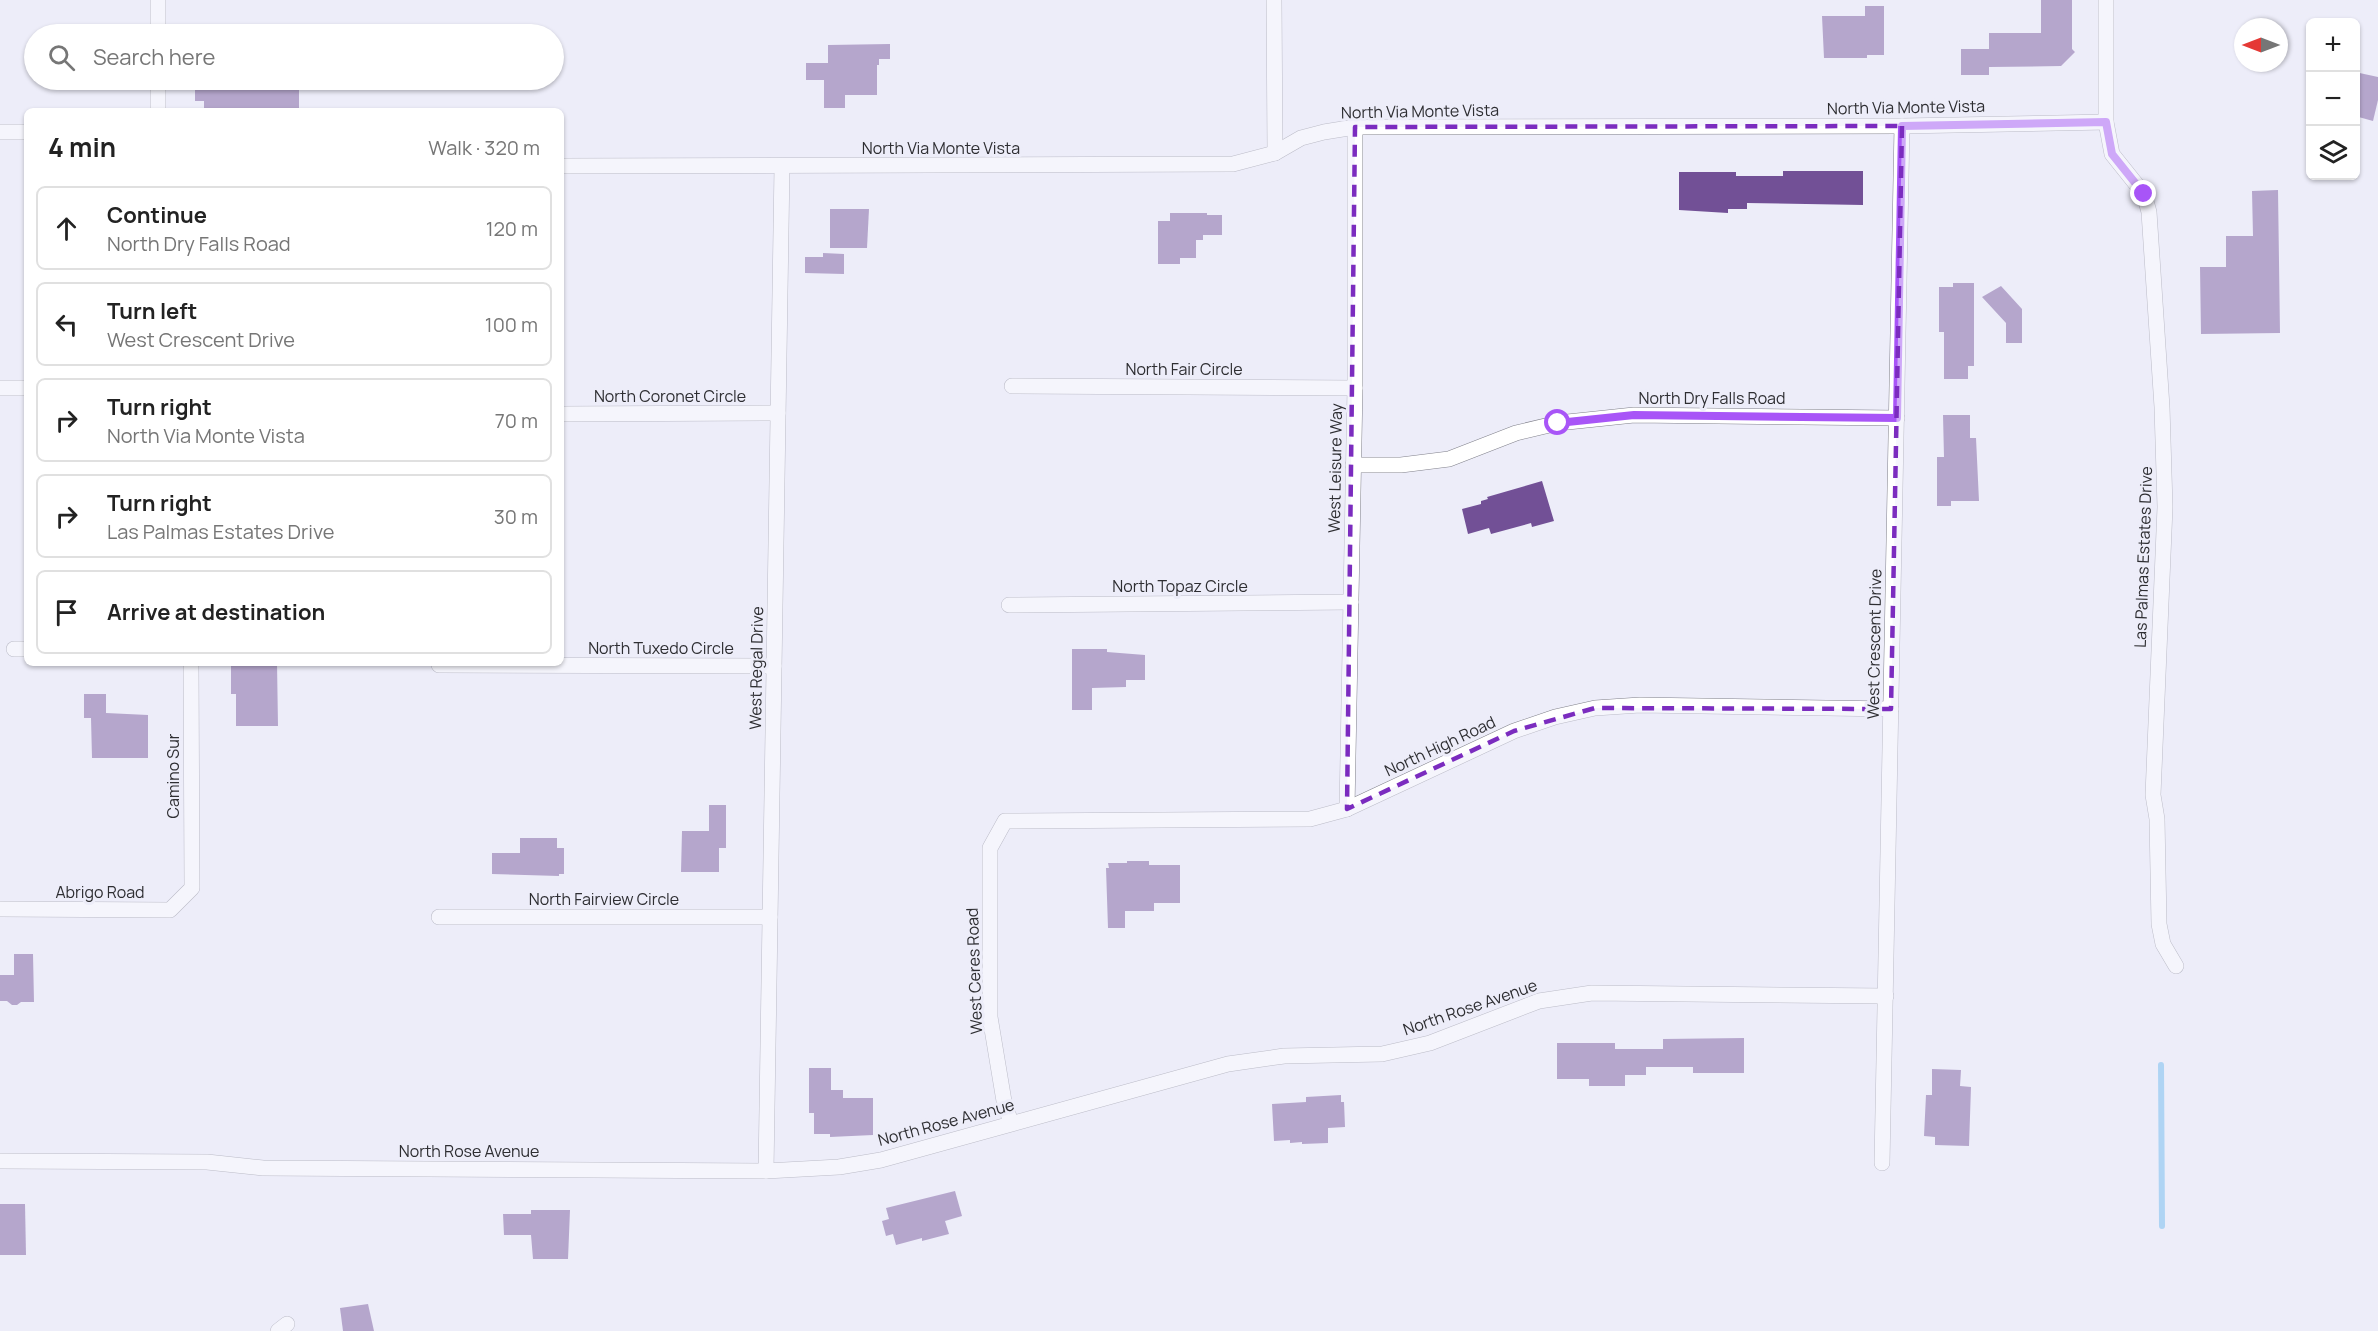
<!DOCTYPE html>
<meta charset="utf-8">
<style>
:root{--surface:#fff;--page:#f6f6f6;--text:#222;--muted:#767676;--line:#e0e0e0}
body{margin:0;font-family:Manrope,sans-serif;background:var(--page);color:var(--text)}
.controls{position:absolute;right:18px;top:18px;display:grid;overflow:hidden;border-radius:9px;box-shadow:0 2px 4px #0004}
.controls button{width:54px;height:54px;display:grid;place-items:center;padding:0;border:0;border-bottom:2px solid var(--line);background:var(--surface);color:var(--text);font:30px sans-serif}
.compass{position:absolute;left:2234px;top:18px;width:54px;height:54px;border-radius:50%;background:var(--surface);box-shadow:0 2px 4px #0004;rotate:270deg}
.stop{position:absolute;width:18px;height:18px;margin:-14px;border:4px solid #a855f7;border-radius:50%;background:#fff}
.stop.end{background:#a855f7;border-color:#fff;box-shadow:0 2px 6px #0008}
.list{margin:0;padding:0;list-style:none}
h2{display:flex;justify-content:space-between;align-items:center;height:78px;margin:0;padding:0 24px;font-size:26px}
h2 small{font-size:20px;font-weight:400;color:var(--muted)}
.list li{display:grid;grid-template-columns:39px 1fr auto;gap:18px;align-items:center;box-sizing:border-box;height:84px;margin:0 12px 12px;padding:0 12px;border:2px solid var(--line);border-radius:9px}
.list b{display:block;font-size:22px;white-space:nowrap}
.list p{margin:0;font-size:20px;white-space:nowrap;color:var(--muted)}
.list em{font-size:20px;font-style:normal;color:var(--muted)}
.icon{flex:none;width:33px;height:33px;fill:none;stroke:currentColor;stroke-width:2;stroke-linecap:round;stroke-linejoin:round}
.map{position:relative;flex:none;width:2378px;height:1331px;overflow:hidden}
.search{position:absolute;background:var(--surface);box-shadow:0 2px 4px #0004;left:24px;top:24px;width:540px;height:66px;display:flex;align-items:center;gap:15px;box-sizing:border-box;padding:0 21px;border-radius:33px;color:var(--muted);font-size:22px}
.panel{position:absolute;background:var(--surface);box-shadow:0 2px 4px #0004;left:24px;top:108px;width:540px;height:558px;border-radius:9px}
.map>svg:first-child{display:block}
</style>
<div class="map">
<svg width="2378" height="1331" viewBox="0 0 2378 1331">
<rect width="100%" height="100%" fill="#ededf9"/>
<g fill="none" stroke-linecap="round" stroke-linejoin="round">
<!-- stream -->
<polyline stroke="#64b7ee" stroke-width="6" points="2161,1065 2162,1226"/>
</g>
<!-- building -->
<g fill="#725096">
<polygon points="2041,0 2072,0 2072,49 2075,52 2061,66 1989,67 1989,75 1961,75 1961,49 1989,49 1989,33 2041,33"/>
<polygon points="1865,6 1884,6 1884,55 1867,55 1867,58 1824,58 1822,16 1865,16"/>
<polygon points="890,44 890,59 879,59 879,65 877,65 877,95 845,95 845,108 824,108 824,80 806,80 806,63 828,63 828,45"/>
<polygon points="2355,72 2378,77 2378,100 2373,121 2355,116"/>
<polygon points="195,80 248,80 248,86 284,86 284,89 299,89 299,111 204,111 204,101 195,101"/>
<polygon points="1783,171 1863,171 1863,205 1747,203 1747,209 1728,209 1728,213 1679,210 1679,172 1736,172 1736,176 1783,176"/>
<polygon points="2278,190 2280,333 2201,334 2200,267 2226,267 2226,236 2253,236 2252,191"/>
<polygon points="830,209 869,209 867,248 830,248"/>
<polygon points="1170,213 1207,213 1207,215 1222,215 1222,235 1203,235 1203,240 1196,240 1196,258 1180,258 1180,264 1158,264 1158,221 1170,221"/>
<polygon points="823,253 844,254 844,274 805,273 805,257 823,257"/>
<polygon points="1953,283 1974,283 1974,366 1968,366 1968,379 1944,379 1944,332 1939,332 1939,287 1953,287"/>
<polygon points="2001,286 2022,309 2022,343 2006,343 2006,323 1982,297"/>
<polygon points="1943,415 1970,415 1970,438 1976,438 1979,501 1951,501 1951,506 1937,506 1937,457 1944,457"/>
<polygon points="1542,481 1554,521 1532,527 1531,523 1491,534 1489,528 1468,534 1462,509 1481,504 1481,501 1488,499 1487,497"/>
<polygon points="1072,649 1107,649 1107,652 1145,655 1145,680 1126,680 1126,687 1092,688 1092,710 1072,710"/>
<polygon points="231,663 277,663 278,726 236,726 236,694 231,694"/>
<polygon points="84,694 106,694 106,713 148,715 148,758 92,758 91,718 84,718"/>
<polygon points="709,805 726,805 726,848 719,848 719,872 681,872 682,831 709,831"/>
<polygon points="520,838 557,838 557,848 564,848 564,874 559,874 559,876 492,874 492,853 520,853"/>
<polygon points="1127,861 1149,861 1149,865 1180,865 1180,903 1154,903 1154,911 1125,911 1125,928 1108,928 1106,868 1109,868 1108,863 1127,863"/>
<polygon points="14,954 33,954 34,1002 21,1002 17,1005 12,1005 7,1001 0,1001 0,975 14,975"/>
<polygon points="1744,1038 1744,1073 1693,1073 1693,1067 1646,1067 1646,1075 1625,1075 1625,1086 1589,1086 1589,1079 1557,1079 1557,1043 1615,1043 1615,1049 1663,1049 1663,1039"/>
<polygon points="809,1068 831,1068 831,1090 843,1090 843,1098 873,1098 873,1135 830,1137 830,1134 814,1134 814,1113 809,1113"/>
<polygon points="1932,1069 1961,1070 1960,1086 1971,1087 1969,1146 1935,1145 1935,1137 1924,1136 1926,1095 1932,1095"/>
<polygon points="1341,1095 1341,1102 1344,1102 1345,1127 1328,1128 1328,1143 1302,1144 1302,1142 1290,1143 1290,1140 1274,1141 1272,1104 1306,1102 1306,1097"/>
<polygon points="955,1191 962,1216 945,1221 949,1234 922,1241 922,1238 896,1245 893,1234 886,1236 882,1221 889,1219 886,1208"/>
<polygon points="0,1204 25,1204 26,1255 0,1255"/>
<polygon points="531,1210 570,1210 568,1259 533,1259 531,1235 504,1235 503,1214 531,1214"/>
<polygon points="368,1304 374,1331 343,1331 340,1308"/>
</g>
<g fill="none" stroke-linecap="round" stroke-linejoin="round">
<!-- street casing -->
<g stroke="#80818b" stroke-width="16">
<g id="street">
<polyline points="158,0 158,34"/>
<polyline points="1274,0 1275,153"/>
<polyline points="2106,0 2106,122 2112,154 2144,194 2149,212 2162,407 2165,507 2153,795 2157,819 2159,924 2163,944 2176,966"/>
<polyline points="158,80 158,111"/>
<polyline points="0,132 27,132"/>
<polyline points="561,166 1233,164 1275,153 1301,138 1324,132 1355,127 1902,126 2106,122"/>
<polyline points="1012,386 1355,388"/>
<polyline points="0,388 27,388"/>
<polyline points="561,414 778,413"/>
<polyline points="1353,465 1401,465 1449,459 1516,433 1558,423 1634,415 1897,418"/>
<polyline points="1009,605 1351,602"/>
<polyline points="14,649 27,649"/>
<polyline points="439,665 774,666"/>
<polyline points="1347,809 1355,388 1355,127"/>
<polyline points="0,909 170,910 192,888 191,663"/>
<polyline points="439,917 770,917"/>
<polyline points="1011,1123 1004,1101 990,1017 990,848 1005,821 1310,819 1347,809 1514,731 1555,717 1595,708 1640,705 1891,709"/>
<polyline points="0,1161 207,1162 263,1168 766,1171 839,1167 881,1160 1228,1064 1284,1056 1382,1054 1430,1043 1539,1001 1592,993 1886,996"/>
<polyline points="1882,1163 1902,126"/>
<polyline points="766,1171 782,167"/>
<polyline points="278,1331 287,1324"/>
</g>
</g>
<!-- street -->
<use href="#street" stroke="#fff" stroke-width="15"/>
</g>
<g fill="none" stroke-linecap="round" stroke-linejoin="round">
<!-- route -->
<polyline stroke="#a855f7" stroke-width="8" points="1558,423 1634,415 1897,418 1902,126 2106,122 2112,154 2144,194"/>
</g>
<!-- marked area -->
<path d="M0 0H2378V1331H0ZM 1902,126 L 1891,709 L 1595,708 L 1514,731 L 1347,809 L 1355,127 Z" fill="#ededf9" fill-opacity=".55" fill-rule="evenodd"/>
<path fill="none" stroke="#7b2cbf" stroke-width="4.5" stroke-dasharray="12 8" stroke-linejoin="round" d="M 1902,126 L 1891,709 L 1595,708 L 1514,731 L 1347,809 L 1355,127 Z"/>
<g text-anchor="middle" dominant-baseline="central" stroke-width="6" stroke-linejoin="round" paint-order="stroke">
<!-- street labels -->
<g font-size="16" fill="#2e2e32" stroke="#ededf9">
<text transform="translate(1906 107) rotate(-1)">North Via Monte Vista</text>
<text transform="translate(1420 111) rotate(-1)">North Via Monte Vista</text>
<text x="941" y="148">North Via Monte Vista</text>
<text x="1184" y="369">North Fair Circle</text>
<text x="670" y="396">North Coronet Circle</text>
<text x="1712" y="398">North Dry Falls Road</text>
<text transform="translate(1335 468) rotate(-89)">West Leisure Way</text>
<text transform="translate(2143 557) rotate(-88)">Las Palmas Estates Drive</text>
<text x="1180" y="586">North Topaz Circle</text>
<text transform="translate(1874 644) rotate(-89)">West Crescent Drive</text>
<text x="661" y="648">North Tuxedo Circle</text>
<text transform="translate(756 668) rotate(-89)">West Regal Drive</text>
<text transform="translate(1440 746) rotate(-25)">North High Road</text>
<text transform="translate(173 776) rotate(-90)">Camino Sur</text>
<text x="100" y="892">Abrigo Road</text>
<text x="604" y="899">North Fairview Circle</text>
<text transform="translate(974 971) rotate(-92)">West Ceres Road</text>
<text transform="translate(1470 1007) rotate(-19)">North Rose Avenue</text>
<text transform="translate(946 1122) rotate(-15)">North Rose Avenue</text>
<text x="469" y="1151">North Rose Avenue</text>
</g>
</g>
</svg>
<div class="controls">
<button>+</button>
<button>−</button>
<button><svg class="icon" aria-label="layers" viewBox="0 0 24 24"><path d="M12 4l9 5-9 5-9-5zM3 14l9 5 9-5"/></svg></button>
</div>
<svg class="compass" viewBox="-18 -18 36 36"><path d="M0-13l5 13h-10z" fill="#e53935"/><path d="M0 13l5-13h-10z" fill="#767676"/></svg>
<div class="stop" style="left:1558px;top:423px"></div>
<div class="stop end" style="left:2144px;top:194px"></div>
<div class="search"><svg class="icon" aria-label="search" viewBox="0 0 24 24"><circle cx="10" cy="10" r="6"/><path d="M15 15l6 6"/></svg>Search here</div>
<section class="panel">
<h2>4 min<small>Walk · 320 m</small></h2>
<ul class="list">
<li><svg class="icon" aria-label="ahead" viewBox="0 0 24 24"><path d="M12 20V5M6 11l6-6 6 6"/></svg><div><b>Continue</b><p>North Dry Falls Road</p></div><em>120 m</em></li>
<li><svg class="icon" aria-label="left" viewBox="0 0 24 24"><path d="M17 20v-9H6M10 6l-5 5 5 5"/></svg><div><b>Turn left</b><p>West Crescent Drive</p></div><em>100 m</em></li>
<li><svg class="icon" aria-label="right" viewBox="0 0 24 24"><path d="M7 20v-9h11M14 6l5 5-5 5"/></svg><div><b>Turn right</b><p>North Via Monte Vista</p></div><em>70 m</em></li>
<li><svg class="icon" aria-label="right" viewBox="0 0 24 24"><path d="M7 20v-9h11M14 6l5 5-5 5"/></svg><div><b>Turn right</b><p>Las Palmas Estates Drive</p></div><em>30 m</em></li>
<li><svg class="icon" aria-label="arrive" viewBox="0 0 24 24"><path d="M6 21V4h12l-3 4 3 4H6"/></svg><div><b>Arrive at destination</b></div></li>
</ul>
</section>
</div>
